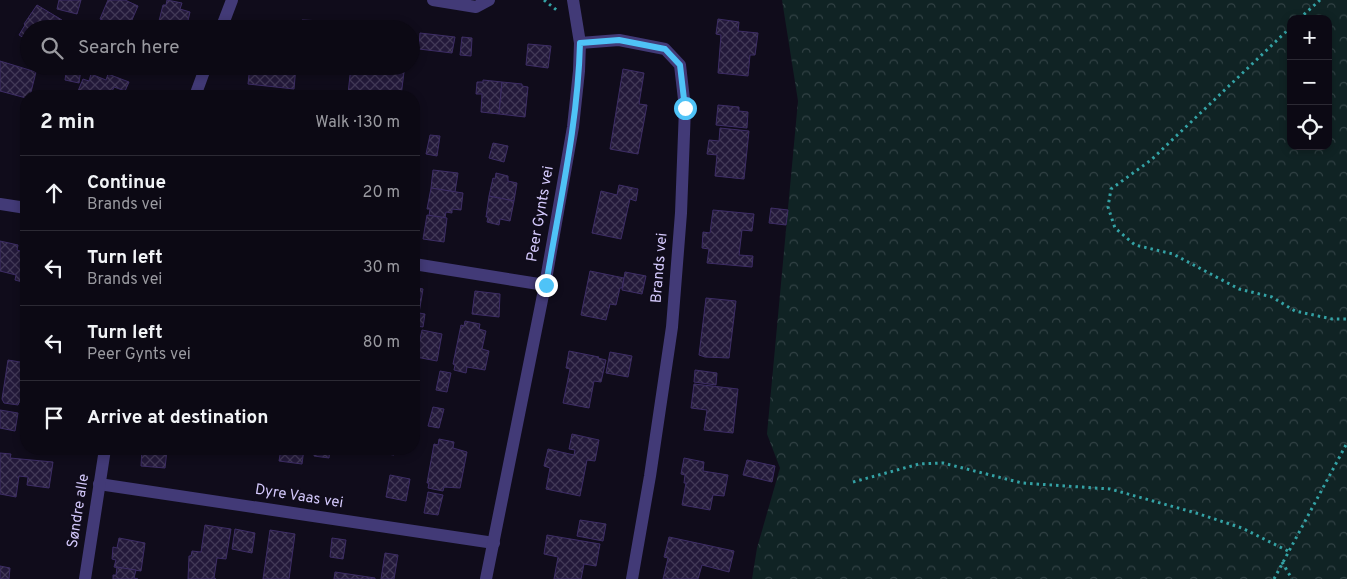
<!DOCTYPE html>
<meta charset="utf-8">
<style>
:root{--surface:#0c0914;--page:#1a1722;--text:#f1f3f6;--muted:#9a9aa0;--line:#2c2a34}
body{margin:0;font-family:Overpass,sans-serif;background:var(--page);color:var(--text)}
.controls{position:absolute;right:15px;top:15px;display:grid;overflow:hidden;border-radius:10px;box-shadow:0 2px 8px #0003}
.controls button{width:45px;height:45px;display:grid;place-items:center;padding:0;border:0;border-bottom:1px solid var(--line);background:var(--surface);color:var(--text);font:25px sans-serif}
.stop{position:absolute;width:15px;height:15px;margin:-11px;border:4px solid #4fc3f7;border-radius:50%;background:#fff}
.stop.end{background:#4fc3f7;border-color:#fff;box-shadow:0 1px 5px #0008}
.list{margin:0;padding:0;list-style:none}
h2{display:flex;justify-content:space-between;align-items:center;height:65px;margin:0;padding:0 20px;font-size:21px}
h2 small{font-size:16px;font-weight:400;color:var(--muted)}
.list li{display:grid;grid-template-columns:32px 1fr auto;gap:15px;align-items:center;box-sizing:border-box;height:75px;padding:0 20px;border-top:1px solid var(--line)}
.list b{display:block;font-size:19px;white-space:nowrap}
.list p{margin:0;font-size:16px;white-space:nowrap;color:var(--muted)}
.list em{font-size:16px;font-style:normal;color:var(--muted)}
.icon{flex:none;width:28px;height:28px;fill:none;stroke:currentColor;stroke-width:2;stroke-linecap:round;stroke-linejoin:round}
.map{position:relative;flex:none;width:1347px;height:579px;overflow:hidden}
.search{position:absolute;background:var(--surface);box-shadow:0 2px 8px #0003;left:20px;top:20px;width:400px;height:55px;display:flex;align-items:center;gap:12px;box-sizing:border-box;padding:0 18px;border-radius:28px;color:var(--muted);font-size:19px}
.panel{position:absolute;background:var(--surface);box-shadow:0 2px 8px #0003;left:20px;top:90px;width:400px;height:365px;border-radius:20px}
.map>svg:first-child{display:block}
</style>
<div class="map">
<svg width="1347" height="579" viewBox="0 0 1347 579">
<defs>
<pattern id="forest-crowns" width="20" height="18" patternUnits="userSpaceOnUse" patternTransform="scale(1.25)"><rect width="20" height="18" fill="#102324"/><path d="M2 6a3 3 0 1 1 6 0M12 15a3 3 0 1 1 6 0" fill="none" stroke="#324245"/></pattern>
<pattern id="building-cross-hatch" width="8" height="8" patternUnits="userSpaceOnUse" patternTransform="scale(1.25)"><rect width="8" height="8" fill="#23193a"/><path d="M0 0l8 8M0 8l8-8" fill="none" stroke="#423957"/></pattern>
</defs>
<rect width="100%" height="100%" fill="#100c1b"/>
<!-- forest -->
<path fill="url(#forest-crowns)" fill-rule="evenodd" d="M 782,0 L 1347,0 L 1347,579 L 752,579 L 757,548 L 780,468 L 767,434 L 798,101 ZM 1291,19 L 1328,19 L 1328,146 L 1291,146 Z"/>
<!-- building -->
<g fill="url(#building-cross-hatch)" stroke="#3d2d65">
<polygon points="59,0 81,0 77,14 57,9"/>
<polygon points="108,0 125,0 138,6 128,29 122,29 100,19"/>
<polygon points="167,0 182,3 180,9 190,12 186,29 157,29 163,5 166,5"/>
<polygon points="37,5 62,20 57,29 29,29 29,41 19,35 25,25 24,24"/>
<polygon points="718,19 739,22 738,31 758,33 755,55 750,55 748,76 718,73 721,35 716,34"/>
<polygon points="302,20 345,22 344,29 302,29"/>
<polygon points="420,33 455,37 452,53 419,49"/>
<polygon points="462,37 472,38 471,56 460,55"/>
<polygon points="528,44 551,46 548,68 526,65"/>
<polygon points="0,61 36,72 30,96 26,96 26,98 0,91"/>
<polygon points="67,66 87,66 86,70 81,69 79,83 65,80"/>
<polygon points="250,66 296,66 294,89 248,84"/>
<polygon points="351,66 373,69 373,67 381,68 381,70 404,72 401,96 370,96 348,94"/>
<polygon points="623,69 644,73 639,104 647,105 638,154 610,149"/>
<polygon points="91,74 106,80 108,74 129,82 125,91 114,87 110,96 82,96 84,93 78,91 83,79 89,81"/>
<polygon points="483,80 502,82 499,114 481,112 482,94 476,94 477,82 483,82"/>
<polygon points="502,82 522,84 522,86 528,87 525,117 499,114"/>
<polygon points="718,105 739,107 739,111 748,112 747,128 716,125"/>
<polygon points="720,128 749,131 744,179 715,176 717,155 707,154 709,140 719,141"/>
<polygon points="430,135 440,136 437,156 426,154"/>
<polygon points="493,143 508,146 504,162 489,158"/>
<polygon points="433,170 458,173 455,192 431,188"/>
<polygon points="496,173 508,176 508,181 517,183 514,201 489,196 493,178 495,179"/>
<polygon points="619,185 638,189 636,201 630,199 621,239 592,233 601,191 617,195"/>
<polygon points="431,188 463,193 461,210 452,209 452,213 446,212 445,218 429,216 430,209 427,209"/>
<polygon points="489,196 514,201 510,221 500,219 499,225 487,222 488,217 486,217"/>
<polygon points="771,208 788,210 786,225 769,223"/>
<polygon points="713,210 754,214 752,231 742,230 739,255 753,256 752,267 707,263 709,249 702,248 703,232 710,233"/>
<polygon points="427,215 447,218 444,242 423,239"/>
<polygon points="0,241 18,245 17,250 26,253 26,283 15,280 16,275 0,271"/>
<polygon points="590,271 624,278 622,288 620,288 616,305 610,304 606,320 581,315"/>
<polygon points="625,272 646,276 642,294 622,290"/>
<polygon points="414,287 423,289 419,313 425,314 423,327 417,326 416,329 414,329"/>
<polygon points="475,291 500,294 499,317 472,314"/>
<polygon points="706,298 736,301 729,358 705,357 699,355"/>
<polygon points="465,321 480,324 479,329 486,331 482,349 489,351 485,370 467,367 466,373 454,370 455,365 453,364 461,325 464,326"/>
<polygon points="422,330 442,334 437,361 416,357"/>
<polygon points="569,351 599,357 598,358 606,360 601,382 594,381 589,408 563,403 570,369 566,368"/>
<polygon points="610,352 632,356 628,377 606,373"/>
<polygon points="8,360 26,363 26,403 19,402 18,405 4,403 2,399"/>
<polygon points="695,370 717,373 716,385 694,382"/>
<polygon points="440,371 451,373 447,392 436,390"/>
<polygon points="694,384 738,389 733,433 704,430 707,410 691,408"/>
<polygon points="433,407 444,409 439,428 428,426"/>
<polygon points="0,410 18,413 15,431 0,428"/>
<polygon points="572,434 599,440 595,461 587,460 580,496 546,489 550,468 544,466 548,449 574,455 575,450 569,449"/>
<polygon points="439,439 454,442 453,448 467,452 460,488 444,487 443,491 428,488 429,483 427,483 434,444 438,445"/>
<polygon points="142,449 167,450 165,468 141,466"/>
<polygon points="281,449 304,449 302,464 279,461"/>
<polygon points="315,449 330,449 329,458 314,456"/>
<polygon points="367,449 394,449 394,455 367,451"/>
<polygon points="0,453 11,454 10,458 53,462 49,488 27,485 28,477 19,476 16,497 0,494"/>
<polygon points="684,458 704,462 703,471 728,475 724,496 713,495 710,510 682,505 686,483 684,483 685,475 681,474"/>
<polygon points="747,460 775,466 772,482 743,475"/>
<polygon points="390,475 410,479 406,501 386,497"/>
<polygon points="428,492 443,495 438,515 424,513"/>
<polygon points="580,520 606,524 603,541 577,536"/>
<polygon points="205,525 231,529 226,559 217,558 214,578 216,579 188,579 189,556 191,556 192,551 201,552"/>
<polygon points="235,529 255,533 252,553 232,549"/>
<polygon points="270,530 295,534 289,579 263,579"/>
<polygon points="547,535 600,544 596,566 584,564 581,579 554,579 558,557 544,554"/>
<polygon points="669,537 734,551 729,572 702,565 698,579 663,579 668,558 664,557"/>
<polygon points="119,538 145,543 141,571 114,567 116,560 112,559 113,547 117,548"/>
<polygon points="332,538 346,540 343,559 330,557"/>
<polygon points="385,553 398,555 394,579 381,579"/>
<polygon points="0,566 10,568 9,579 0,579"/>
<polygon points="117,567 136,570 134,578 138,579 113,579 113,575 116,575"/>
<polygon points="335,572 375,578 375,579 334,579"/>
</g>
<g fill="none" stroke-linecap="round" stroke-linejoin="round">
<!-- path -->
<g stroke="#34a2a5" stroke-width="3" stroke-dasharray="2.5 4" stroke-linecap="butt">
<polyline points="544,0 559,12"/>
<polyline points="1299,19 1320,0"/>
<polyline points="1291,27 1151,160 1111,189 1108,207 1115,228 1135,245 1173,254 1239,289 1272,297 1295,311 1332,319 1347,319"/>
<polyline points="853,482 919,464 943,463 1022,483 1110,489 1196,513 1242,528 1288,551"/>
<polyline points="1282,562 1292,579"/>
<polyline points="1274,579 1347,443"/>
</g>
<!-- street -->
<g stroke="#423a77" stroke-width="12">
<polyline points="433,0 476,7 489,0"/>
<polyline points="221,29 232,0"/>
<polyline points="580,43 619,40 665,49 680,65 685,108 681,213 672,327 650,476 632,579"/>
<polyline points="195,96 206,66"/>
<polyline points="0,204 26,208"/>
<polyline points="414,264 545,285"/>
<polyline points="99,484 494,543"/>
<polyline points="85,579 105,449"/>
<polyline points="486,579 545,285 573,127 579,71 580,43 573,0"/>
</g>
</g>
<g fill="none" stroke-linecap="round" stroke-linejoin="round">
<!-- route -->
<path stroke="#4fc3f7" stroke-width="6" d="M 546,285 C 559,205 578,124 580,43 L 619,40 L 665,49 L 680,65 L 685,108"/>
</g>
<g text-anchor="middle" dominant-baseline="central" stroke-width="4" stroke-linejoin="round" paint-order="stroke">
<!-- street labels -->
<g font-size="15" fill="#d4c9fc" stroke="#100c1b">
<text transform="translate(541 214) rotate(-80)">Peer Gynts vei</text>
<text transform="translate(660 268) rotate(-85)">Brands vei</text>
<text transform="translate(299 497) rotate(9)">Dyre Vaas vei</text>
<text transform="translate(79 511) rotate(-81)">Søndre alle</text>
</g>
</g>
</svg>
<div class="controls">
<button>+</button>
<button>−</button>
<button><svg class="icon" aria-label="locate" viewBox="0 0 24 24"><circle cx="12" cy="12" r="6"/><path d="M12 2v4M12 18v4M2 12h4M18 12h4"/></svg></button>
</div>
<div class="stop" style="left:685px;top:108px"></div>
<div class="stop end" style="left:546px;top:285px"></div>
<div class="search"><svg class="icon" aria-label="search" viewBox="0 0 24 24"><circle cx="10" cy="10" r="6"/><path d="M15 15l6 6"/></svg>Search here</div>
<section class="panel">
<h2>2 min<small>Walk · 130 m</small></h2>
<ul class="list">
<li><svg class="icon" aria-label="ahead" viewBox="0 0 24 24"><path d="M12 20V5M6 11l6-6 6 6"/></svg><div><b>Continue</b><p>Brands vei</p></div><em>20 m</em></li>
<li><svg class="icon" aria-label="left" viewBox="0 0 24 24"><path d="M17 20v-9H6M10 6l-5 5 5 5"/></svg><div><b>Turn left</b><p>Brands vei</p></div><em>30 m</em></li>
<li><svg class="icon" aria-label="left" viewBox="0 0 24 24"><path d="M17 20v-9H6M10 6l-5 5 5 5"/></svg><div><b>Turn left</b><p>Peer Gynts vei</p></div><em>80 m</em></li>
<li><svg class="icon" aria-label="arrive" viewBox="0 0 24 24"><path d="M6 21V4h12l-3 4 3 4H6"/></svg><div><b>Arrive at destination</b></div></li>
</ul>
</section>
</div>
